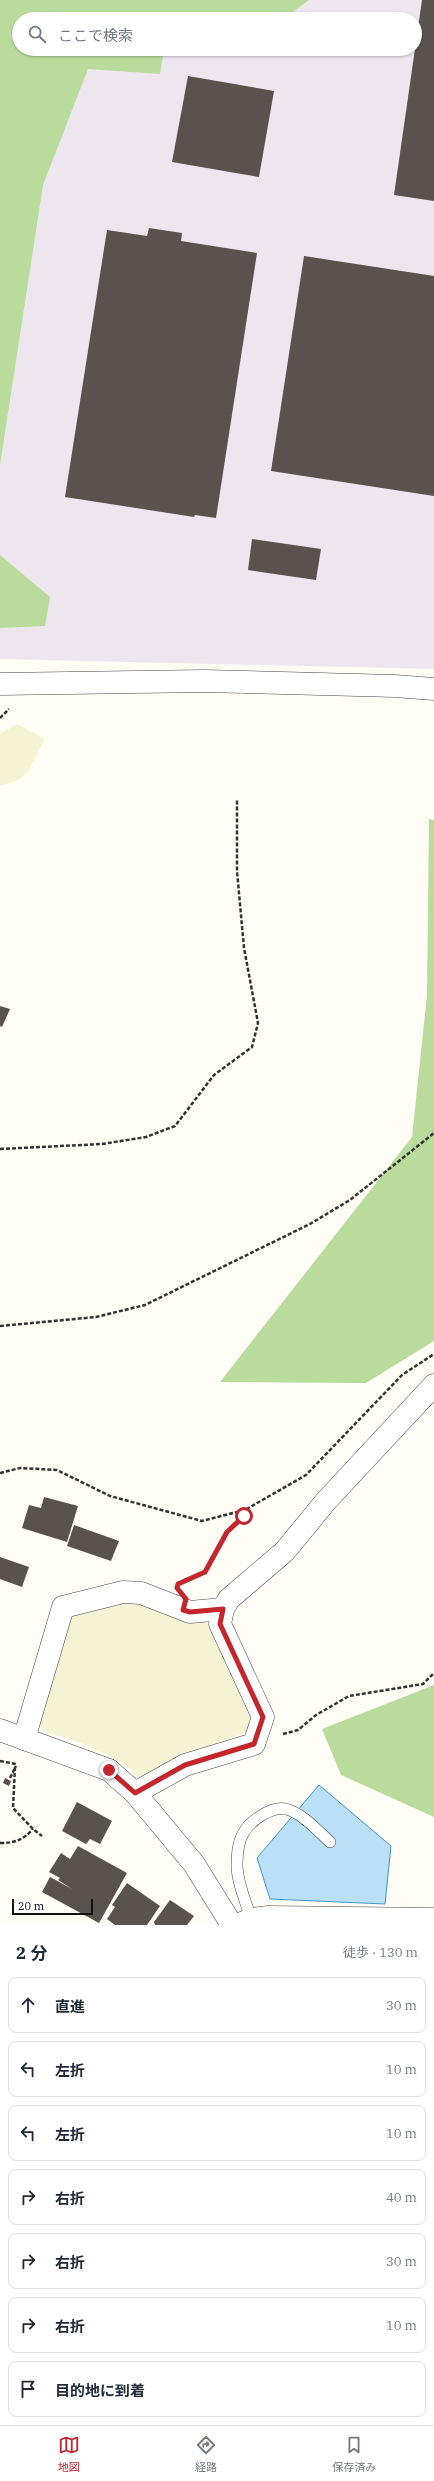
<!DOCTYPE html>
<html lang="ja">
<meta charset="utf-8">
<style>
:root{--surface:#fff;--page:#f2f2f3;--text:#1f2937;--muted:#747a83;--line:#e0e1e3;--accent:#c4262e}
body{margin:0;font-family:"IBM Plex Serif","Noto Sans JP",serif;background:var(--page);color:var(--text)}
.scale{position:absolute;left:12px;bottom:10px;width:81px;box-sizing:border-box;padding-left:4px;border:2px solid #111;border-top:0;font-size:11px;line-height:14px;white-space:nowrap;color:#111;-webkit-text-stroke:3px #fff;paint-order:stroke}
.stop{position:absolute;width:12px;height:12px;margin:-9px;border:3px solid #c4262e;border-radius:50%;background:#fff}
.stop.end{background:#c4262e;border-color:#fff;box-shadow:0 1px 4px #0008}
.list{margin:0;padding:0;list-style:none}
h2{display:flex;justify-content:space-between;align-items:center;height:52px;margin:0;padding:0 16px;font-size:17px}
h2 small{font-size:13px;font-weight:400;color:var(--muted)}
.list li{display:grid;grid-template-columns:26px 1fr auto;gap:12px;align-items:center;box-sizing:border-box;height:56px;margin:0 8px 8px;padding:0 8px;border:1px solid var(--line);border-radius:8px}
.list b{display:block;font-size:15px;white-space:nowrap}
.list em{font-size:13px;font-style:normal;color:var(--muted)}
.icon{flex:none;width:22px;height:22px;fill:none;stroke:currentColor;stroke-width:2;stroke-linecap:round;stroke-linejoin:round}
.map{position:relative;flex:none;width:434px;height:1925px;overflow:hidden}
.search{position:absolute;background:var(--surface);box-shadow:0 1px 3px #0004;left:12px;right:12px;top:12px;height:44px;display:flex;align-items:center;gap:10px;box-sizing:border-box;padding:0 14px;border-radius:22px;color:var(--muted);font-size:15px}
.sheet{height:500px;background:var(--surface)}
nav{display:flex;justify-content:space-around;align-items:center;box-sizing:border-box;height:56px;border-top:1px solid var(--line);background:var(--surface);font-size:11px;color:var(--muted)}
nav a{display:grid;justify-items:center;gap:2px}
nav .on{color:var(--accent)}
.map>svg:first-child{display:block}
</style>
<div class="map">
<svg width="434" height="1925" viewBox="0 0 434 1925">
<rect width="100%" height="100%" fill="#fffdf5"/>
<!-- industrial -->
<path fill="#eee6ef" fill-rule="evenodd" d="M 0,0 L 434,0 L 434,669 L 0,659 ZM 19,19 L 415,19 L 415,49 L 19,49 Z"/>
<!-- farmland -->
<g fill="#f6f3d4">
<polygon points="17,724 45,739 28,772 16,781 0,786 0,734"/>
<polygon points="128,1598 191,1623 203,1620 212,1627 252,1723 248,1731 168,1762 139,1779 131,1769 117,1760 84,1744 42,1731 39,1722 66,1616"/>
</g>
<!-- forest -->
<g fill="#b9dc9c">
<polygon points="0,0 309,0 283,19 19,19 19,49 164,49 160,74 88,69 43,185 0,465"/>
<polygon points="0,555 50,597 45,626 0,628"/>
<polygon points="429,819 434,820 434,1341 366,1383 220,1382 412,1137 427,995"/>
<polygon points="434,1685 434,1817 341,1775 322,1729"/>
</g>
<!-- water -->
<polygon fill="#b9e0f7" stroke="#3f96cf" points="319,1785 391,1846 385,1904 270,1899 257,1858"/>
<!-- building -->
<g fill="#5a524d">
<polygon points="422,0 434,0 434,201 394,195"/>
<polygon points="188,76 274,91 259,177 172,162"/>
<polygon points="149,228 182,233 181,241 257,253 216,518 195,515 194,517 65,497 107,230 147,236"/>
<polygon points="304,256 434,276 434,496 271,471"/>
<polygon points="252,539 321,549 316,580 248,570"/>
<polygon points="0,1006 10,1009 2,1027 0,1026"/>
<polygon points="44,1497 78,1506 67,1542 22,1528 29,1505 41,1508"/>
<polygon points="74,1525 119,1541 111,1561 67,1546"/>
<polygon points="0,1557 29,1567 22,1587 0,1579"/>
<polygon points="5,1778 11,1781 9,1786 3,1783"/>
<polygon points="77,1802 112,1821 100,1844 90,1839 86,1844 62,1831"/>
<polygon points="78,1846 127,1873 99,1923 42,1892 50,1877 72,1889 58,1880 60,1878 49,1872 61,1853 70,1859"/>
<polygon points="127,1883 160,1906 147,1925 115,1925 107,1919 115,1907 112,1905"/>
<polygon points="170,1900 194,1916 187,1925 155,1925 154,1922"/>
</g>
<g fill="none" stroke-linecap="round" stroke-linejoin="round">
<!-- service casing -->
<g stroke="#444" stroke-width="12">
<path id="service" d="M 251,1919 C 246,1902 237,1882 237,1865 C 237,1854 238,1841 244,1832 C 251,1820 272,1806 286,1809 C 302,1813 318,1831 330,1842"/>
</g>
<!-- minor casing -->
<g stroke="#444" stroke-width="23">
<g id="minor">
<polyline points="0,1730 109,1770"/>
<polyline points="24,1739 63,1607 123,1592 141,1593 190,1612 223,1609"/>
<polyline points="135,1793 185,1765 254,1744 263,1717 220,1624 223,1609 229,1599 285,1551 326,1501 434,1385"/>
<polyline points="238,1925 251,1919 269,1917 434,1919"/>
</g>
</g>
<!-- tertiary casing -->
<g stroke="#444" stroke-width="23">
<g id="tertiary">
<polyline points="0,684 204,681 395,686 434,689"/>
<polyline points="109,1770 135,1793 194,1864 232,1925"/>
</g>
</g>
<!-- path -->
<g stroke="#333" stroke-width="2.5" stroke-dasharray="4 2" stroke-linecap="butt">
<polyline points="0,718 9,709"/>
<polyline points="0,1149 102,1144 146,1137 175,1126 214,1075 252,1047 258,1023 244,948 237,871 237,800"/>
<polyline points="0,1326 96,1317 145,1305 310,1224 350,1200 434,1133"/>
<polyline points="0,1473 20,1468 57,1470 110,1496 202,1521 245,1510 306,1475 402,1375 434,1354"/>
<polyline points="182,1582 205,1573 227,1532 244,1516 245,1510"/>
<polyline points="283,1734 298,1730 316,1715 349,1696 423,1684 434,1673"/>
<polyline points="0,1761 16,1764"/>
<polyline points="15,1767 13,1808 33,1829 42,1836"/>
<polyline points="10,1778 16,1766"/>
<path d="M 0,1843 C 15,1843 23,1840 33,1829"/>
</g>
<!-- service -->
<use href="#service" stroke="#fff" stroke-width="11"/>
<!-- minor -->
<use href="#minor" stroke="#fff" stroke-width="22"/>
<!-- tertiary -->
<use href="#tertiary" stroke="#fff" stroke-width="22"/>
</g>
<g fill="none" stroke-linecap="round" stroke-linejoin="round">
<!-- route -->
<polyline stroke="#c4262e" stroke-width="5" points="109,1770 135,1793 185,1765 254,1744 263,1717 220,1624 223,1609 190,1612 183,1610 186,1599 177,1588 178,1584 205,1572 227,1532 244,1516"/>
</g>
</svg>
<div class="scale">20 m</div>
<div class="stop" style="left:244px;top:1516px"></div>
<div class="stop end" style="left:109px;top:1770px"></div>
<div class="search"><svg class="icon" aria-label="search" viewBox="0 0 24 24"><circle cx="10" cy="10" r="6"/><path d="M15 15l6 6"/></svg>ここで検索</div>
</div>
<section class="sheet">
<h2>2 分<small>徒歩 · 130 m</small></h2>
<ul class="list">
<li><svg class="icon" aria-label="ahead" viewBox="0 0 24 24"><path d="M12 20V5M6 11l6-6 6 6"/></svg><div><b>直進</b></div><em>30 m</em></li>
<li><svg class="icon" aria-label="left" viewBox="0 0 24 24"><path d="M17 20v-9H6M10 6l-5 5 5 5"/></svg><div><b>左折</b></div><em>10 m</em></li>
<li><svg class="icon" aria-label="left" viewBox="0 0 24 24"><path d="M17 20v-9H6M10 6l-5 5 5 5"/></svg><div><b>左折</b></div><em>10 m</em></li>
<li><svg class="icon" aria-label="right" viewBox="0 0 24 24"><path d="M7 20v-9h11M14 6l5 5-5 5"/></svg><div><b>右折</b></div><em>40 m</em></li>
<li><svg class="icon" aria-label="right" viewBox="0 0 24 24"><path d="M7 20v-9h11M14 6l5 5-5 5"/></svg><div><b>右折</b></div><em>30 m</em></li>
<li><svg class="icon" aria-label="right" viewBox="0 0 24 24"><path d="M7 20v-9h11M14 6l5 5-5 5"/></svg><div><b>右折</b></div><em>10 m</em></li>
<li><svg class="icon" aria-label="arrive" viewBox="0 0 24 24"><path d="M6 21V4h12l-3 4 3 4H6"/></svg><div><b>目的地に到着</b></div></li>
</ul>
</section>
<nav>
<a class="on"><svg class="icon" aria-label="map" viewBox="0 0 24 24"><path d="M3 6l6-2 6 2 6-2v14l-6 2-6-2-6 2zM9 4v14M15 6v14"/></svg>地図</a>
<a><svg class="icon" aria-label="directions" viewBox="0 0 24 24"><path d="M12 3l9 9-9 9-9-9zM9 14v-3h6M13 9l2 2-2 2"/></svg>経路</a>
<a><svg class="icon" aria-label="saved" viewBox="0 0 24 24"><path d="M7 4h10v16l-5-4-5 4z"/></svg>保存済み</a>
</nav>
